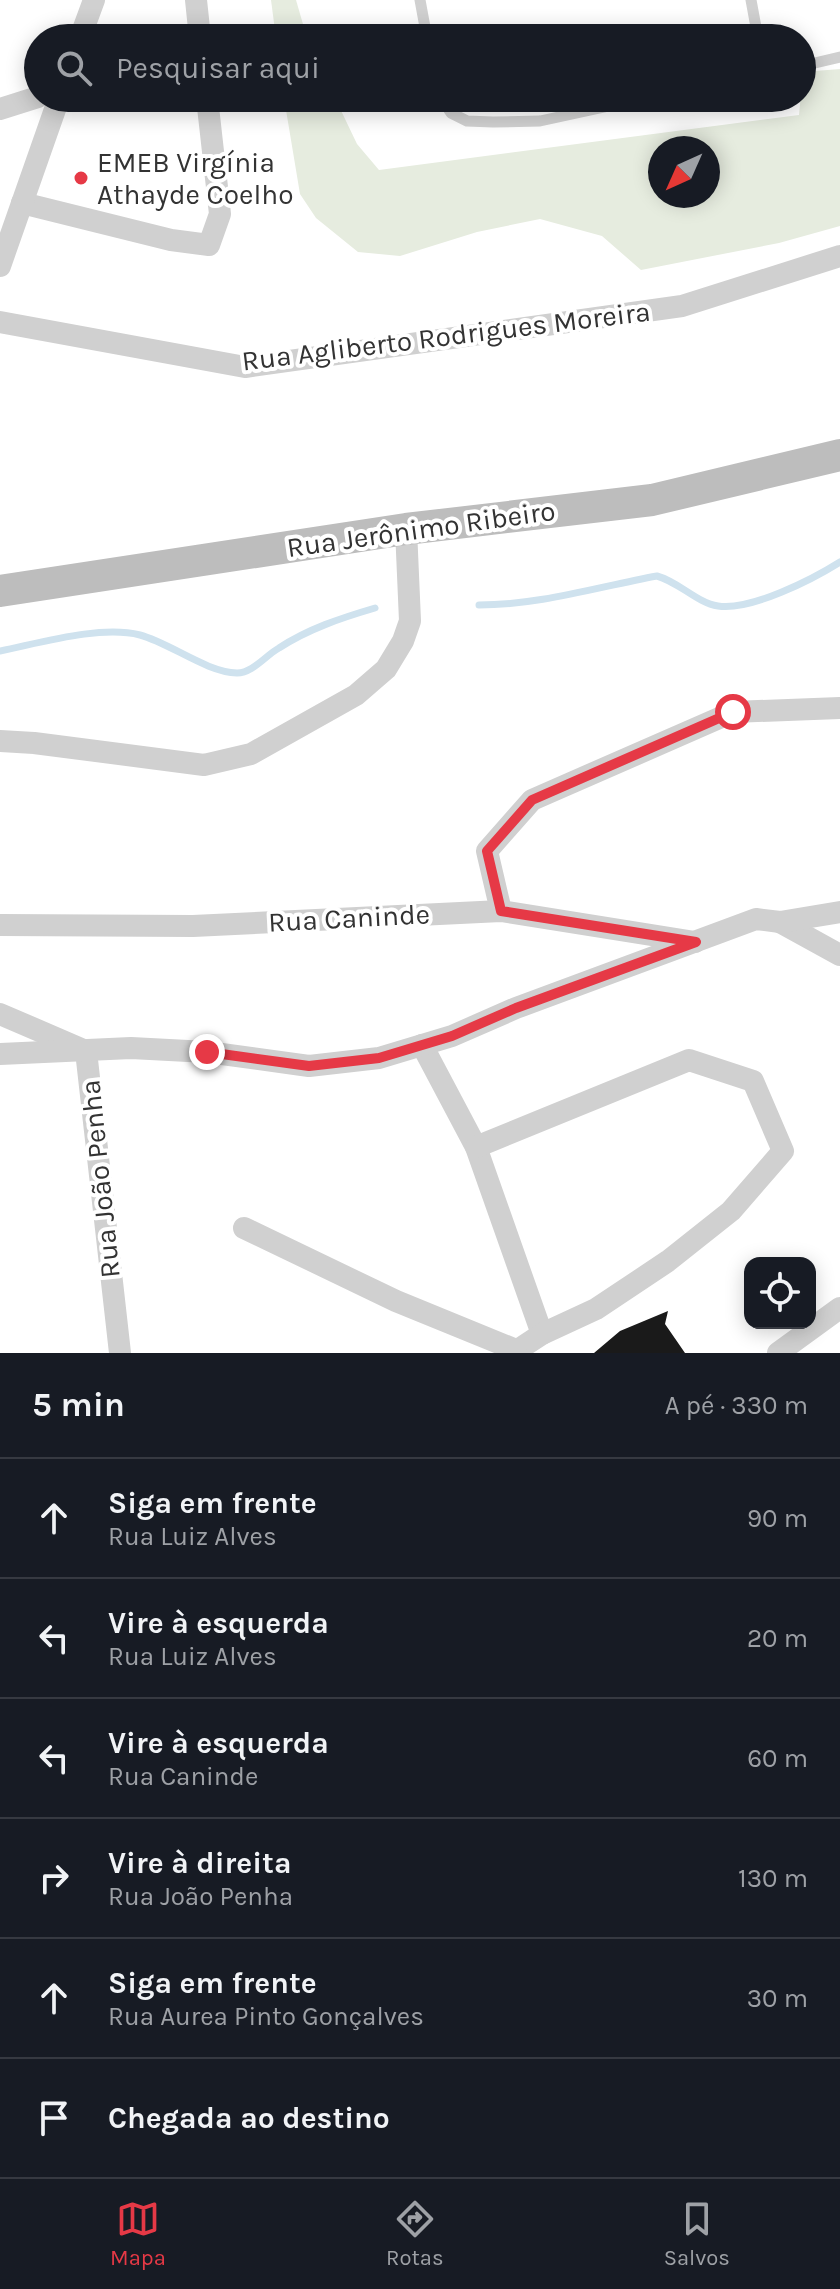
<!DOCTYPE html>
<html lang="pt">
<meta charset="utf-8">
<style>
:root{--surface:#171b24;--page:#242831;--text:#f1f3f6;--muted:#9ea1a6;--line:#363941;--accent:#e63946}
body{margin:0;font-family:Karla,sans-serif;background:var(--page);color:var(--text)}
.controls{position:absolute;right:24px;bottom:24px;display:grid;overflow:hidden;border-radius:16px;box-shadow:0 4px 20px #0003}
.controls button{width:72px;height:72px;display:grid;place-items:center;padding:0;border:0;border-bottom:2px solid var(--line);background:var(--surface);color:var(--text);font:40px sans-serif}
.compass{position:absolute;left:648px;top:136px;width:72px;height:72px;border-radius:50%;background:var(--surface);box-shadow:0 4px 20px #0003;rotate:225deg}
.stop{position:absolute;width:24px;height:24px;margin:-18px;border:6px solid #e63946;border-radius:50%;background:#fff}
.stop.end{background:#e63946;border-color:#fff;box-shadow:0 2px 8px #0008}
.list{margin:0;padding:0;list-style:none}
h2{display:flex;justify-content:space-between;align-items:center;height:104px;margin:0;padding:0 32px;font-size:34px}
h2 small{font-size:26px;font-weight:400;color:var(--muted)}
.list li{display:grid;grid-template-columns:52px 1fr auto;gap:24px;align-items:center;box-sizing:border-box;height:120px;padding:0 32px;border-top:2px solid var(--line)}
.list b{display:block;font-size:30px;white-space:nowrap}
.list p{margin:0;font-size:26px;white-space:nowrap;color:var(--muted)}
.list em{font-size:26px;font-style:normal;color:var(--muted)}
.icon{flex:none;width:44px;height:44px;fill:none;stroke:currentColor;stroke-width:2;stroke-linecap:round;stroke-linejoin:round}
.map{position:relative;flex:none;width:840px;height:1353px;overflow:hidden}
.search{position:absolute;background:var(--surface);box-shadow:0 4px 20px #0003;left:24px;right:24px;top:24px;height:88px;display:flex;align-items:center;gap:20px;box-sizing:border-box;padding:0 28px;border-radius:44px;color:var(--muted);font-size:30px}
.sheet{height:824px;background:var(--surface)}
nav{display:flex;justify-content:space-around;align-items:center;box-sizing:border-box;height:112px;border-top:2px solid var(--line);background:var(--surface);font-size:22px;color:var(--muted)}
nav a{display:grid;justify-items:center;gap:4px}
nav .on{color:var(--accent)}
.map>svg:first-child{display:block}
</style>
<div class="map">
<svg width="840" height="1353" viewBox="0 0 840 1353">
<rect width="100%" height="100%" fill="#fff"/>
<!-- green -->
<g fill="#e6ecdf" fill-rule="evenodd">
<polygon points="271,0 296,0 307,38 276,38"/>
<path d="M 840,69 L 840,226 L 779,243 L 641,270 L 602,236 L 540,219 L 477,232 L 400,256 L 358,252 L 316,218 L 300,194 L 284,98 L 335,98 L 357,144 L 379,170 L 799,115 L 803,72 ZM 660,148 L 708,148 L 708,196 L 660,196 Z"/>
</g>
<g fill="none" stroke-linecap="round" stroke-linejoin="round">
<!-- stream -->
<g stroke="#cfe2ee" stroke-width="7">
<path d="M 479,605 C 540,605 597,587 657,576 C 679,582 697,603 718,606 C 751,611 813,579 840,562"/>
<path d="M 0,651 C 40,643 100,625 140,635 C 170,643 206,672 237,673 C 253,673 266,655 279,648 C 308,629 341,618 375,608"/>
</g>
</g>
<!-- building -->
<polygon fill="#1a1a1a" points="668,1311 665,1324 685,1353 594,1353 620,1331"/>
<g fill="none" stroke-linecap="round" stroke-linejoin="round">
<!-- lane -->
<g stroke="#d0d0d0" stroke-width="11">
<polyline points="420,0 427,38"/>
<polyline points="751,0 758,38"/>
<polyline points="802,66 840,57"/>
<polyline points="441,98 451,113 467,121 493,122 540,121 646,98"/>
</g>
<!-- street -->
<g stroke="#d0d0d0" stroke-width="22">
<polyline points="196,0 200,38"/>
<polyline points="80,38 94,0"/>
<polyline points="0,109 38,97"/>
<polyline points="22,203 171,240 209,245 220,214 207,98"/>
<polyline points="0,266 59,98"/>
<polyline points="0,322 245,367 682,306 840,256"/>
<polyline points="0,741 34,743 204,765 251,754 356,695 386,669 403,641 410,621 406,529"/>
<polyline points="501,911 487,851 532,800 733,712 840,708"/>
<polyline points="780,922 840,955"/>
<polyline points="0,925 193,926 501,911 695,942"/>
<polyline points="0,1014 86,1051 120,1353"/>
<polyline points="422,1045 476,1147 542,1334"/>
<polyline points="0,1054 131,1048 207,1052 309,1066 379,1058 452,1036 516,1008 756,919 780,922 840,912"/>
<polyline points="476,1147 689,1060 753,1081 783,1151 731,1211 668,1261 596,1309 542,1334 513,1353"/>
<polyline points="244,1228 396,1301 516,1350"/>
<polyline points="778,1353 840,1308"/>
</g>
<!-- secondary -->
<polyline stroke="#bdbdbd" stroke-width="32" points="0,591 406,529 652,500 840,455"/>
</g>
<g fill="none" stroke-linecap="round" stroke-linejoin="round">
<!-- route -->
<polyline stroke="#e63946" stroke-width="10" points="207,1052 309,1066 379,1058 452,1036 516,1008 696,942 501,911 487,851 532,800 733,712"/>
</g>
<!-- markers -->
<circle fill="#e63946" stroke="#fff" stroke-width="3" cx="81" cy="178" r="8"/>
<g text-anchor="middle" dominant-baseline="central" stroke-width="8" stroke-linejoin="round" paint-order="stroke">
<!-- poi labels -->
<g font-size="28" fill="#333" stroke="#fff" text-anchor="start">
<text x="97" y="162">EMEB Virgínia<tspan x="97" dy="32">Athayde Coelho</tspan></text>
</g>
<!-- street labels -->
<g font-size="28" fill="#333" stroke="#fff">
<text transform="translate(446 336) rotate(-7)">Rua Agliberto Rodrigues Moreira</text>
<text transform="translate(421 529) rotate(-8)">Rua Jerônimo Ribeiro</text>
<text transform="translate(349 918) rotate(-3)">Rua Caninde</text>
<text transform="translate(100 1179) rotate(-96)">Rua João Penha</text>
</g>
</g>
</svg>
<div class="controls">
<button><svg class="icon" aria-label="locate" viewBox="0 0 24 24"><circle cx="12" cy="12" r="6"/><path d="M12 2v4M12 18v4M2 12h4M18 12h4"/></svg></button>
</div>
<svg class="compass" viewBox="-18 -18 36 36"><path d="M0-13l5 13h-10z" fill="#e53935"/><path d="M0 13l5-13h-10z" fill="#9ea1a6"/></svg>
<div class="stop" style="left:733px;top:712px"></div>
<div class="stop end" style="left:207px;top:1052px"></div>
<div class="search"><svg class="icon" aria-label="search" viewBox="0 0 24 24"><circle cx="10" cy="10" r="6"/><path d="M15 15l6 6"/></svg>Pesquisar aqui</div>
</div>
<section class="sheet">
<h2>5 min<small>A pé · 330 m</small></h2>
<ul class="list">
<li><svg class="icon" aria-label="ahead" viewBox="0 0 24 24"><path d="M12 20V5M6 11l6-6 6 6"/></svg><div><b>Siga em frente</b><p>Rua Luiz Alves</p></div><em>90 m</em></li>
<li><svg class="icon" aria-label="left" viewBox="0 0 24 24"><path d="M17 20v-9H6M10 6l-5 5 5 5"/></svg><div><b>Vire à esquerda</b><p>Rua Luiz Alves</p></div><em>20 m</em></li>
<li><svg class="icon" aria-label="left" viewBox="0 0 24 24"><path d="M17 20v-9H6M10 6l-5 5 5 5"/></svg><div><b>Vire à esquerda</b><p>Rua Caninde</p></div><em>60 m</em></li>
<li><svg class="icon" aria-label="right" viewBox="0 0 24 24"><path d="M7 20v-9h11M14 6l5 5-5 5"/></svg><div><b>Vire à direita</b><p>Rua João Penha</p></div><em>130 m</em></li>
<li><svg class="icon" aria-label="ahead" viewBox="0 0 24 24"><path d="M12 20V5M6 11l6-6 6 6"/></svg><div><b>Siga em frente</b><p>Rua Aurea Pinto Gonçalves</p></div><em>30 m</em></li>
<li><svg class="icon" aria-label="arrive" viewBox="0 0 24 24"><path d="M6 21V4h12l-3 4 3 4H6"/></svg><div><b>Chegada ao destino</b></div></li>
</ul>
</section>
<nav>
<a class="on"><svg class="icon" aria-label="map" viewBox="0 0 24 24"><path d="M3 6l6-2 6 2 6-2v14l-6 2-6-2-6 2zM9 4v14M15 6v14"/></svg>Mapa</a>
<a><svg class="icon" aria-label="directions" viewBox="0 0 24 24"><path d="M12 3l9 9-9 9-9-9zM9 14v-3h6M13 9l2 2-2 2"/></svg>Rotas</a>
<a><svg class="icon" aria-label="saved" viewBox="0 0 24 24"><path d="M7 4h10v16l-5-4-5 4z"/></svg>Salvos</a>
</nav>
